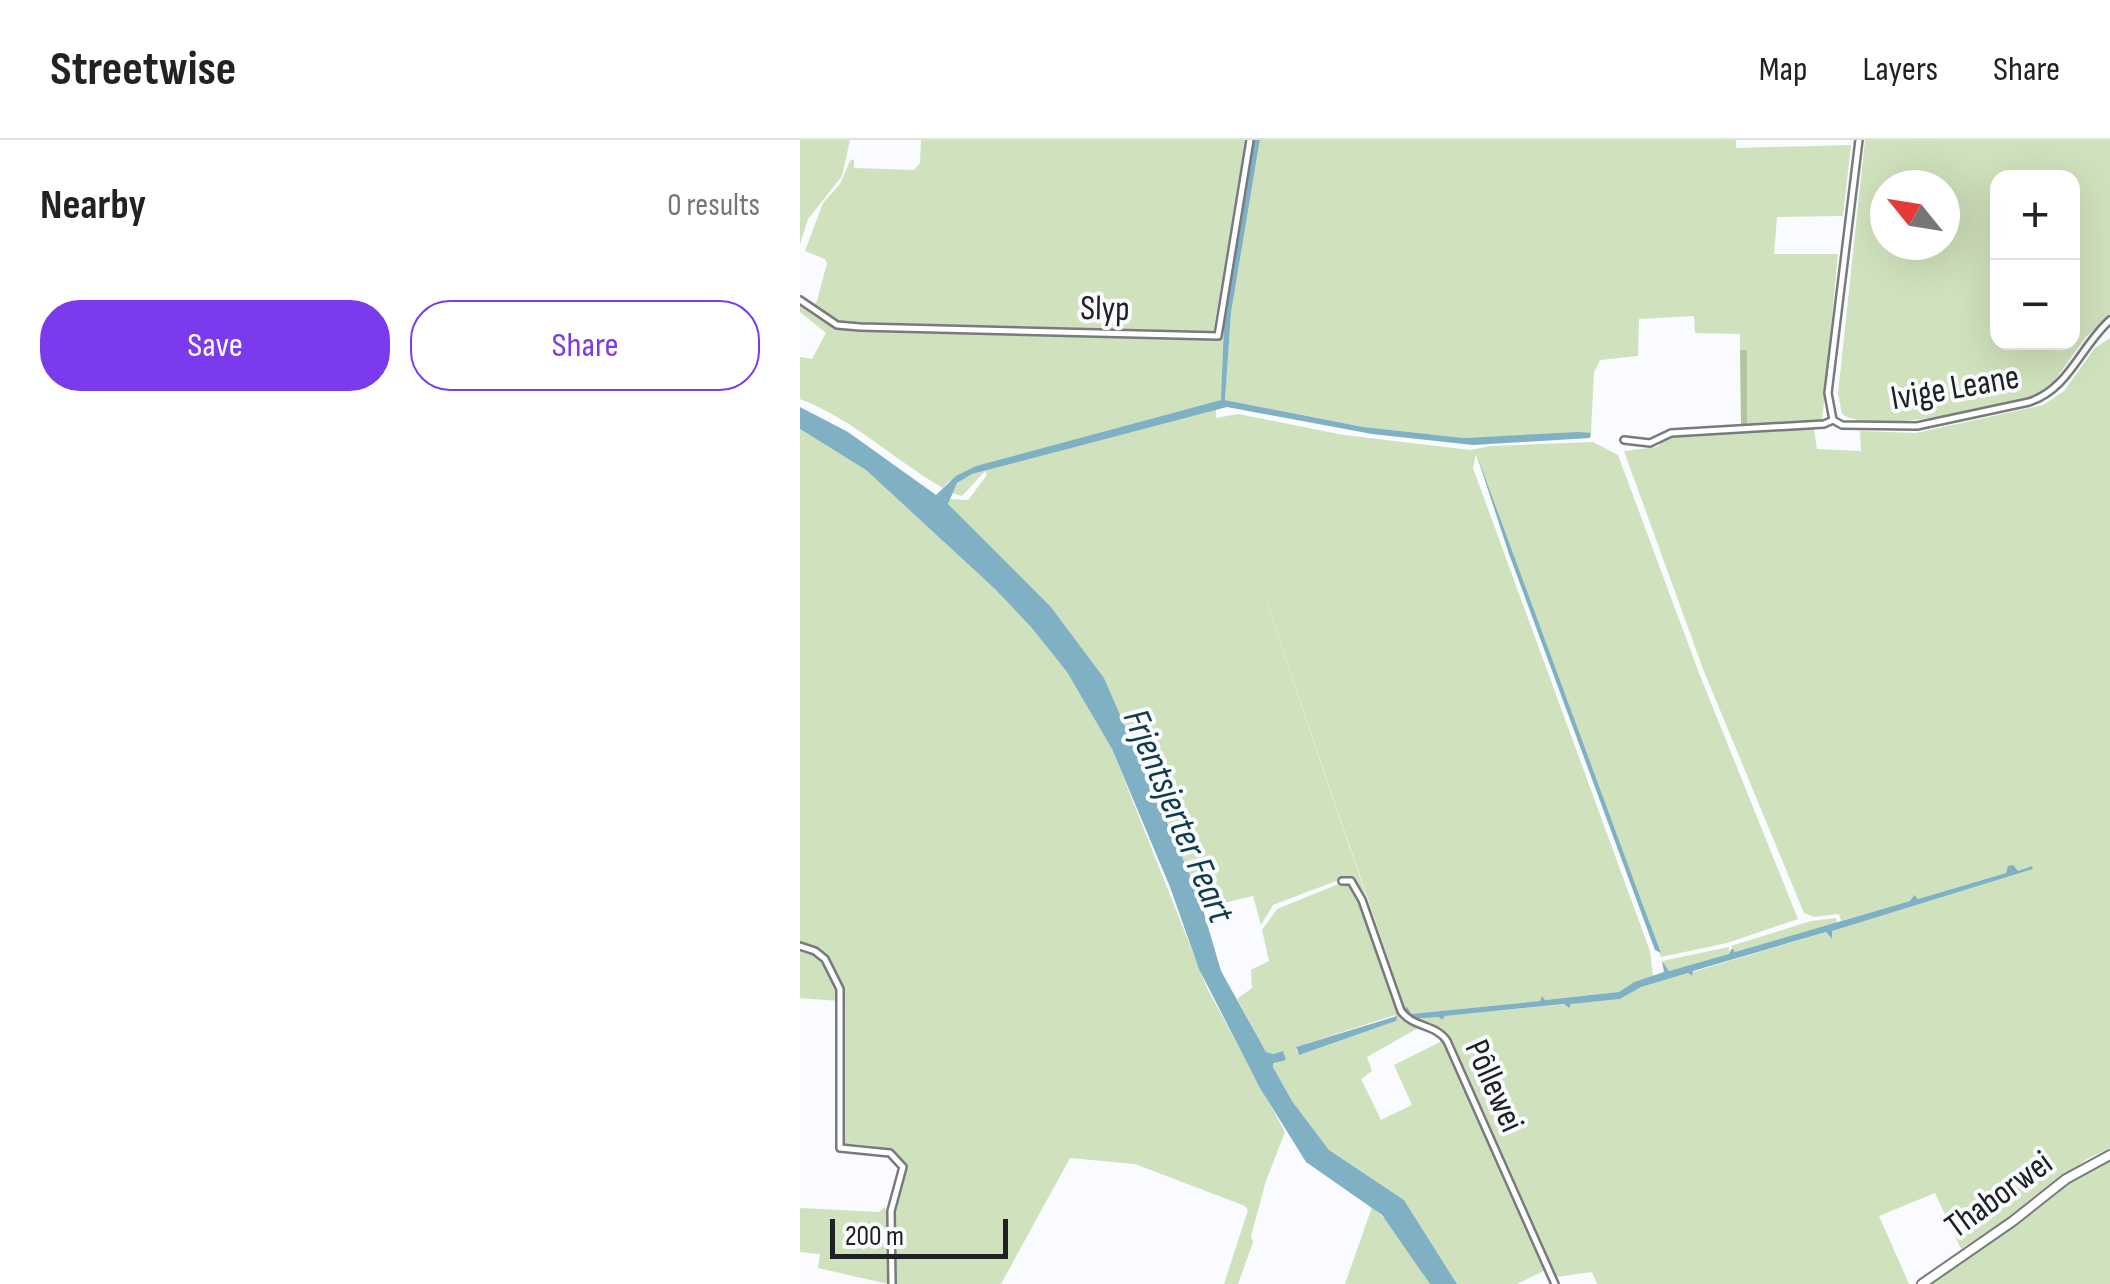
<!DOCTYPE html>
<meta charset="utf-8">
<style>
:root{--surface:#fff;--page:#f6f6f6;--text:#222;--muted:#767676;--line:#e0e0e0;--accent:#7c3aed}
body{margin:0;font-family:"Sofia Sans Condensed",sans-serif;background:var(--page);color:var(--text)}
.controls{position:absolute;right:30px;top:30px;display:grid;overflow:hidden;border-radius:20px;box-shadow:0 10px 40px #0002}
.controls button{width:90px;height:90px;display:grid;place-items:center;padding:0;border:0;border-bottom:2px solid var(--line);background:var(--surface);color:var(--text);font:50px sans-serif}
.compass{position:absolute;left:1070px;top:30px;width:90px;height:90px;border-radius:50%;background:var(--surface);box-shadow:0 10px 40px #0002;rotate:300deg}
.scale{position:absolute;left:30px;bottom:25px;width:178px;box-sizing:border-box;padding-left:10px;border:5px solid #202122;border-top:0;font-size:28px;line-height:35px;white-space:nowrap;color:#202122;-webkit-text-stroke:8px #f9fbfe;paint-order:stroke}
.list{margin:0;padding:0;list-style:none}
h2{display:flex;justify-content:space-between;align-items:center;height:130px;margin:0;padding:0 40px;font-size:42px}
h2 small{font-size:32px;font-weight:400;color:var(--muted)}
.actions{display:flex;gap:20px;padding:30px 40px}
.actions a{flex:1;padding:22px 0;border:2px solid var(--accent);border-radius:40px;text-align:center;font-size:35px;color:var(--accent)}
.actions .main{background:var(--accent);color:#fff}
.map{position:relative;flex:none;width:1310px;height:1144px;overflow:hidden}
header{display:flex;align-items:center;gap:60px;box-sizing:border-box;height:140px;padding:0 50px;background:var(--surface);border-bottom:2px solid var(--line)}
header strong{font-size:48px}
nav{display:flex;gap:55px;margin-inline-start:auto;font-size:35px}
main{display:flex}
aside{flex:1;background:var(--surface)}
.map>svg:first-child{display:block}
</style>
<header>
<strong>Streetwise</strong>
<nav><a>Map</a><a>Layers</a><a>Share</a></nav>
</header>
<main>
<aside>
<h2>Nearby<small>0 results</small></h2>
<ul class="list">
</ul>
<div class="actions"><a class="main">Save</a><a>Share</a></div>
</aside>
<div class="map">
<svg width="1310" height="1144" viewBox="0 0 1310 1144">
<rect width="100%" height="100%" fill="#f9fbfe"/>
<!-- green -->
<g fill="#d0e1bd" fill-rule="evenodd">
<polygon points="0,0 50,0 42,36 8,79 0,104"/>
<polygon points="121,0 445,0 413,194 38,183 1,158 15,164 17,161 27,123 25,119 5,111 23,63 40,44 50,21 54,19 54,28 114,30 120,23"/>
<polygon points="460,0 936,0 936,8 1051,5 1043,76 977,77 974,114 1038,114 1022,282 947,286 947,211 940,210 940,194 895,193 894,176 839,179 838,216 800,220 794,232 791,293 664,298 563,287 425,260 431,173"/>
<path d="M 1065,0 L 1310,0 L 1310,174 L 1285,198 L 1248,250 L 1233,258 C 1197,266 1071,296 1042,274 L 1038,254 ZM 1198,38 L 1272,38 L 1272,202 L 1198,202 ZM 1085,45 L 1145,45 L 1145,105 L 1085,105 Z"/>
<path d="M 0,164 L 29,183 L 49,189 L 423,197 L 422,260 L 177,326 L 148,342 L 143,348 C 94,320 53,279 0,259 L 0,217 L 12,219 L 26,193 L 0,172 Z"/>
<polygon points="1310,198 1310,1008 1287,1019 1229,1064 1161,1109 1135,1053 1079,1076 1109,1144 797,1144 792,1132 756,1137 651,898 637,888 612,879 639,877 642,880 644,876 820,859 841,847 888,833 892,836 893,832 1026,792 1031,798 1031,791 1233,729 1232,726 1218,731 1209,726 1206,733 1118,759 1113,756 1110,761 1041,781 1039,774 1014,777 1004,773 903,529 824,311 857,307 868,297 1014,289 1017,309 1061,311 1060,291 1116,293 1243,265 1264,251 1295,208"/>
<path d="M 416,269 L 416,278 L 438,274 L 544,295 L 670,310 L 691,306 L 793,302 L 818,315 L 899,533 L 998,779 L 927,803 L 861,817 L 676,314 L 673,328 L 850,811 L 853,836 L 834,842 L 819,852 L 745,860 L 742,856 L 740,861 L 611,874 L 604,868 L 602,871 L 553,739 L 544,738 L 473,765 L 461,785 L 453,756 L 403,768 L 304,538 L 251,467 L 150,368 L 148,359 L 168,360 L 187,335 L 185,331 L 162,356 L 151,353 L 157,343 L 172,334 ZM 404,280 L 603,862 L 602,861 Z"/>
<path d="M 0,289 L 66,330 L 195,449 L 231,487 L 267,532 L 312,609 L 407,848 L 485,992 L 466,1041 L 451,1096 L 453,1102 L 438,1144 L 424,1144 L 448,1070 L 445,1066 L 335,1024 L 270,1018 L 201,1144 L 95,1144 L 94,1068 L 105,1024 C 93,1005 67,1005 45,1004 L 43,994 L 45,859 L 26,818 L 0,804 Z"/>
<path d="M 541,743 L 550,746 L 558,755 L 601,874 L 620,887 L 567,917 L 572,931 L 561,939 L 581,980 L 612,965 L 594,925 L 642,901 L 746,1130 L 717,1144 L 657,1144 L 604,1060 L 529,1010 L 492,961 L 473,927 L 482,911 L 473,914 L 466,912 L 437,859 L 452,848 L 451,830 L 469,821 L 462,790 L 477,769 ZM 595,875 L 596,881 L 499,915 L 496,910 L 496,907 Z"/>
<polygon points="1036,778 1037,783 935,812 931,806 1011,781"/>
<polygon points="929,807 930,814 869,831 862,821"/>
<path d="M 0,808 C 24,817 36,834 39,861 L 0,858 Z"/>
<polygon points="1310,1018 1310,1144 1127,1144 1260,1046"/>
<polygon points="85,1067 88,1077 88,1144 18,1128 20,1114 0,1112 0,1068 79,1072"/>
<polygon points="572,1067 591,1085 630,1144 545,1144"/>
</g>
<!-- forest -->
<polygon fill="#b3c59d" points="940,210 947,210 947,286 941,286"/>
<!-- water -->
<g fill="#7fb0c3">
<polygon points="453,0 460,0 459,5 431,173 425,260 563,287 664,298 779,292 791,293 790,298 673,305 572,294 427,267 172,334 157,343 148,364 251,467 304,538 399,756 421,831 466,912 473,914 483,911 486,920 474,923 473,927 492,961 529,1010 604,1060 657,1144 630,1144 582,1075 506,1022 460,948 399,829 370,747 312,609 267,532 231,487 195,449 66,330 0,289 0,267 48,292 136,355 156,336 176,326 421,260 424,182"/>
<polygon points="676,313 841,760 861,813 855,810 709,414"/>
<polygon points="1213,725 1218,731 1232,726 1233,729 1032,791 1032,799 1026,792 893,831 892,836 888,833 841,847 820,859 771,864 769,868 764,864 645,876 642,880 639,877 612,879 604,868 607,867 611,874 740,861 742,856 745,860 819,852 834,842 864,832 862,821 869,831 929,814 932,808 935,812 1110,761 1114,755 1118,759 1206,733 1208,726"/>
<polygon points="597,876 596,881 499,915 496,907"/>
</g>
<g fill="none" stroke-linecap="round" stroke-linejoin="round">
<!-- street casing -->
<g stroke="#787a7d" stroke-width="10">
<g id="street">
<polyline points="0,160 37,185 60,187 418,196 450,0"/>
<polyline points="1033,280 1028,253 1059,0"/>
<path d="M 824,300 L 850,303 L 871,293 L 1024,284 L 1033,280 L 1042,285 L 1117,286 L 1229,262 C 1269,249 1280,207 1310,180"/>
<path d="M 542,741 L 551,741 L 562,760 L 601,871 C 613,888 636,884 647,901 L 755,1144"/>
<polyline points="0,806 15,811 25,819 40,849 40,1008 90,1013 103,1027 91,1071 92,1144"/>
</g>
</g>
<!-- secondary casing -->
<g stroke="#787a7d" stroke-width="12">
<polyline id="secondary" points="1122,1144 1213,1081 1266,1039 1310,1015"/>
</g>
<!-- street -->
<use href="#street" stroke="#fff" stroke-width="5"/>
<!-- secondary -->
<use href="#secondary" stroke="#fff" stroke-width="8"/>
</g>
<g text-anchor="middle" dominant-baseline="central" stroke-width="8" stroke-linejoin="round" paint-order="stroke">
<!-- street labels -->
<g font-size="35" fill="#202122" stroke="#f9fbfe">
<text transform="translate(305 169) rotate(1)">Slyp</text>
<text transform="translate(1155 248) rotate(-10)">Ivige Leane</text>
<text transform="translate(694 946) rotate(66)">Pôllewei</text>
<text transform="translate(1199 1055) rotate(-36)">Thaborwei</text>
</g>
<!-- water labels -->
<g font-size="38" font-style="italic" fill="#103b4a" stroke="#f9fbfe">
<text transform="translate(378 676) rotate(67)">Frjentsjerter Feart</text>
</g>
</g>
</svg>
<div class="controls">
<button>+</button>
<button>−</button>
</div>
<svg class="compass" viewBox="-18 -18 36 36"><path d="M0-13l5 13h-10z" fill="#e53935"/><path d="M0 13l5-13h-10z" fill="#767676"/></svg>
<div class="scale">200 m</div>
</div>
</main>
